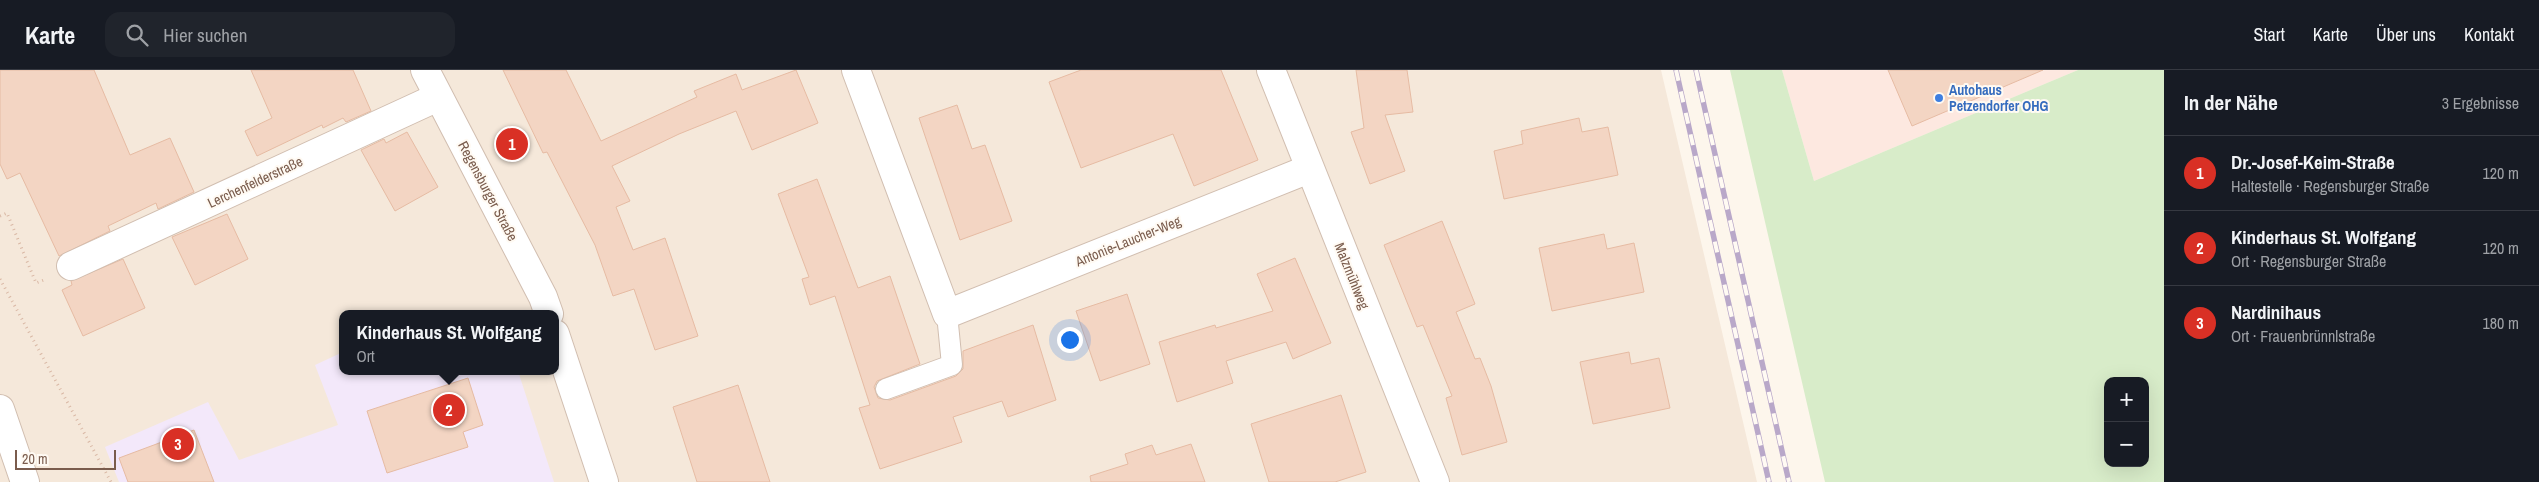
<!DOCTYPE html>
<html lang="de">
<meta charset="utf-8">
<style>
:root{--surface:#171b24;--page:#20242c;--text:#f1f3f6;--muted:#9ea1a6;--line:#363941;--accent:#d93025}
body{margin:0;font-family:"Archivo Narrow",sans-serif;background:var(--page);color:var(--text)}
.controls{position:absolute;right:15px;bottom:15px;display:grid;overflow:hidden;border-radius:10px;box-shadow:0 5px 20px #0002}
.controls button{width:45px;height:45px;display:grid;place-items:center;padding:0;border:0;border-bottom:1px solid var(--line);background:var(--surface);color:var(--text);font:25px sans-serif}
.scale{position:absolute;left:15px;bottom:12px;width:101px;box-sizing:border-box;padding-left:5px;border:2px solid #7a5c4d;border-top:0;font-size:14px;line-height:18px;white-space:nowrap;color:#7a5c4d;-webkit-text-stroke:4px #fffaf3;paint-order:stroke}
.you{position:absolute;left:1069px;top:269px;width:18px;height:18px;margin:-12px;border:4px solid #fff;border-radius:50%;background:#1a73e8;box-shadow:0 0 0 8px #1a73e833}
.badge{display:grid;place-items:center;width:32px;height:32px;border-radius:50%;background:var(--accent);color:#fff;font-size:16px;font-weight:700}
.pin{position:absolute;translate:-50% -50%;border:2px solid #fff;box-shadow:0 1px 5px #0006}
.popup{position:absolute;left:339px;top:240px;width:220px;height:65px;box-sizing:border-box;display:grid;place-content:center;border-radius:10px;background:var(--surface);filter:drop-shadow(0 1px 4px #0005);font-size:16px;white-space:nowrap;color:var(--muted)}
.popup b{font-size:19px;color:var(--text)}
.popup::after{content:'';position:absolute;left:50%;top:100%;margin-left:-10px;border:10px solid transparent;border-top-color:var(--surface)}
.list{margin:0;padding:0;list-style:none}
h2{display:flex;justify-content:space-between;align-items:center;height:65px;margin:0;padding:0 20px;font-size:21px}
h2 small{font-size:16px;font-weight:400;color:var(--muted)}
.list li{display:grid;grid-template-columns:32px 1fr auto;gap:15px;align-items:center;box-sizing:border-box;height:75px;padding:0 20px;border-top:1px solid var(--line)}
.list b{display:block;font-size:19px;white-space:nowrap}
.list p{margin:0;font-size:16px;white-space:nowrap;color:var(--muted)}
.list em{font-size:16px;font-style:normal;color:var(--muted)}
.icon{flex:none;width:28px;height:28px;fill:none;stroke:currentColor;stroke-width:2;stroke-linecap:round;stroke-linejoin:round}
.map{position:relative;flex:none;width:2164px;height:412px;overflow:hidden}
header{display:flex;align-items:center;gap:30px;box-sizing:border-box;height:70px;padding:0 25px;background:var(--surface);border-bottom:1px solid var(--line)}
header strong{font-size:24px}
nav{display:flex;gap:28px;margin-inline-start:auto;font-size:18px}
.search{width:350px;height:45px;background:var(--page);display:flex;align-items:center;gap:12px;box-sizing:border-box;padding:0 18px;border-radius:15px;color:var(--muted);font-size:19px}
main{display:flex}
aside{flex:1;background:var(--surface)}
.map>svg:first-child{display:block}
</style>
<header>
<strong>Karte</strong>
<div class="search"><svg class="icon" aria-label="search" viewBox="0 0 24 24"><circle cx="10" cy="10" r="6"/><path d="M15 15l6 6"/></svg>Hier suchen</div>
<nav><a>Start</a><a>Karte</a><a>Über uns</a><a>Kontakt</a></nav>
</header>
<main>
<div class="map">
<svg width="2164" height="412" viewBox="0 0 2164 412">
<rect width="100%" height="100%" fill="#fdf6ec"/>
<!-- residential -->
<path fill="#f5e8da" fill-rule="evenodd" d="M 0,0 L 1661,0 L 1757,412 L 0,412 ZM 343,244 L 555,244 L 555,301 L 343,301 Z"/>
<!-- commercial -->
<polygon fill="#fde8e0" points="1782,0 2078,0 1814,111"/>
<!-- education -->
<polygon fill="#f3e8fa" points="343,282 343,301 518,301 554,412 119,412 105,377 208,332 239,390 338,355 315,295"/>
<!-- green -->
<path fill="#d8ecc9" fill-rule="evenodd" d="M 1730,0 L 1782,0 L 1814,111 L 2078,0 L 2164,0 L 2164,412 L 1825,412 ZM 2108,311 L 2145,311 L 2145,393 L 2108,393 Z"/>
<!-- building -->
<g fill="#f3d5c3" stroke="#e6bba3">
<polygon points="0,0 94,0 130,85 170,68 194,122 158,139 156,133 108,156 110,161 59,186 20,103 7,109 0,94"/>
<polygon points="251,0 353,0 371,41 346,52 343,48 323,58 322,55 257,86 245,61 272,48"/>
<polygon points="503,0 566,0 601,71 697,27 694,21 736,4 742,20 796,0 818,53 752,80 736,41 679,64 612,96 630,131 616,137 633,180 665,168 698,266 655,280 634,219 613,226 595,175 547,82 543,83"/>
<polygon points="1081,0 1221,0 1258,90 1194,116 1173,64 1081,98 1049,12"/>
<polygon points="1356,0 1407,0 1413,42 1385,45 1405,101 1370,114 1351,62 1364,58"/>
<polygon points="1888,0 2043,0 1912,56"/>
<polygon points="957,35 972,79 985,75 1012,151 960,170 919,48"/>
<polygon points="1579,48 1582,62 1608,57 1618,105 1504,129 1494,81 1523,74 1521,61"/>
<polygon points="407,62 438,117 395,141 361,80 384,69 386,73"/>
<polygon points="817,109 858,218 890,206 920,294 877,311 874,317 878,328 890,330 956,306 963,299 963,281 1033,255 1056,330 1008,347 1002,331 953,347 962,372 880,399 859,338 870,335 835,226 810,235 802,209 809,207 778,124"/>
<polygon points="227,144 248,189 195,215 172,167"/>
<polygon points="1442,151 1475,234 1456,242 1475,289 1480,288 1491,316 1507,372 1462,385 1446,328 1452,326 1423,255 1417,257 1384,175"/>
<polygon points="1604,164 1607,179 1634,173 1644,222 1552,241 1539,178"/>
<polygon points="1295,188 1331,273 1293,289 1286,272 1226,291 1233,313 1177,332 1159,272 1215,255 1216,258 1273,241 1257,204"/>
<polygon points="123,189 145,238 83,266 62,220 72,215 71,211"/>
<polygon points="1127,224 1150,294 1100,311 1076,241"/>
<polygon points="1629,282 1631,294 1659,288 1670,338 1593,354 1580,292"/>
<polygon points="468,308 483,355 463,362 468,377 387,403 367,341"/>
<polygon points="738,315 770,412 697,412 673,337"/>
<polygon points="1341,325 1366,402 1335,412 1269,412 1251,354"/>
<polygon points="194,360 214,412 128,412 119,388"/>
<polygon points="1191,374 1205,412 1091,412 1090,406 1128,394 1125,384 1152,375 1156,385"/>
</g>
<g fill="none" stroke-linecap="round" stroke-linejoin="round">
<!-- service casing -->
<g stroke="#d1beb0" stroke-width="22">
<polyline id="service" points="886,319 952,295 947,244"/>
</g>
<!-- minor casing -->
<g stroke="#d1beb0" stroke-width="30">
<g id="minor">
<polyline points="856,0 947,244 1309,99"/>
<polyline points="1271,0 1435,412"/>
<polyline points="71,196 438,27"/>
<polyline points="0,339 25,412"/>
</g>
</g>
<!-- tertiary casing -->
<g stroke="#d1beb0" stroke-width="30">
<g id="tertiary">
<polyline points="425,0 543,227 549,244"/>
<polyline points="555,264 604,412"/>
</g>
</g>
<!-- path -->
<g stroke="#d9b8a5" stroke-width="3" stroke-dasharray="1 4" stroke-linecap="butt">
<polyline points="0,146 7,143 36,213 44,210"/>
<polyline points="0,209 111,412"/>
</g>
<!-- service -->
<use href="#service" stroke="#fff" stroke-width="20"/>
<!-- minor -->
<use href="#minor" stroke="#fff" stroke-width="28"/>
<!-- tertiary -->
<use href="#tertiary" stroke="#fff" stroke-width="28"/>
<!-- rail casing -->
<g stroke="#b9a8c9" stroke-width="5.5">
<g id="rail">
<polyline points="1676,0 1769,412"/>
<polyline points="1696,0 1789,412"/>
</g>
</g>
<!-- rail -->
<use href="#rail" stroke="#fffaf3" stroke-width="4" stroke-dasharray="11" stroke-linecap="butt"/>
</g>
<!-- markers -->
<circle fill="#3f7fe0" stroke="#fffaf3" stroke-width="2" cx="1939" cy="28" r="5"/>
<g text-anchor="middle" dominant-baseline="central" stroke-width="4" stroke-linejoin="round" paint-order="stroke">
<!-- shop labels -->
<g font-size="14" font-weight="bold" fill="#366cbe" stroke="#fffaf3" text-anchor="start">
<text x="1949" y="20">Autohaus<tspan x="1949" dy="16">Petzendorfer OHG</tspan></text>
</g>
<!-- street labels -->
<g font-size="14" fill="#7a5c4d" stroke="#fffaf3">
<text transform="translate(255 112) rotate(-25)">Lerchenfelderstraße</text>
<text transform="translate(488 121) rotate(62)">Regensburger Straße</text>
<text transform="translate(1128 171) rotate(-22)">Antonie-Laucher-Weg</text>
<text transform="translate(1352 206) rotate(68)">Malzmühlweg</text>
</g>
</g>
</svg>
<div class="controls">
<button>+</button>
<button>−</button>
</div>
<div class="scale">20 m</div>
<div class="you"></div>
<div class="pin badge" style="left:512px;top:74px">1</div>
<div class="pin badge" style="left:449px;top:340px">2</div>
<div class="popup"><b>Kinderhaus St. Wolfgang</b>Ort</div>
<div class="pin badge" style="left:178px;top:374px">3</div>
</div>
<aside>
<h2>In der Nähe<small>3 Ergebnisse</small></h2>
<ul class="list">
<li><span class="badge">1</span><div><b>Dr.-Josef-Keim-Straße</b><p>Haltestelle · Regensburger Straße</p></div><em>120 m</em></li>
<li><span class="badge">2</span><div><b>Kinderhaus St. Wolfgang</b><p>Ort · Regensburger Straße</p></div><em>120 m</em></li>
<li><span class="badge">3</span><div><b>Nardinihaus</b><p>Ort · Frauenbrünnlstraße</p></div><em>180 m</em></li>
</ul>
</aside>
</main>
